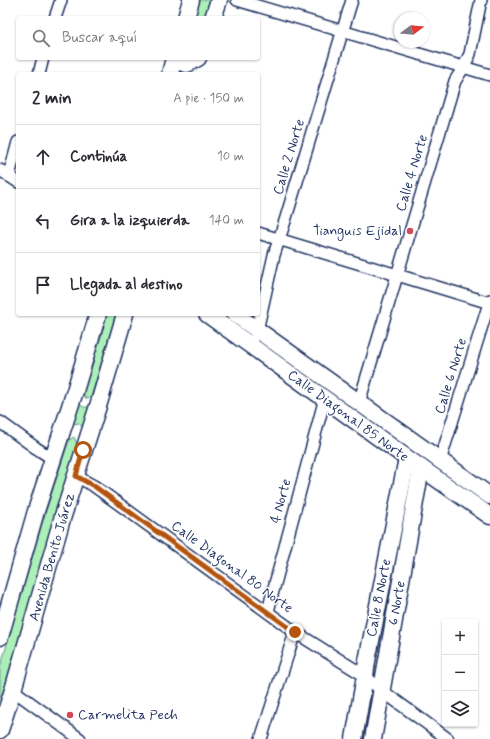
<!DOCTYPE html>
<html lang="es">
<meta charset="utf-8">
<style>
:root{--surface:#fff;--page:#f7f7f7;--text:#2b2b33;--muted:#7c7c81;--line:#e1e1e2}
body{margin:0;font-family:Mynerve,sans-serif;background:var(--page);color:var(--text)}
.controls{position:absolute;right:12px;bottom:12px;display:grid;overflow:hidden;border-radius:4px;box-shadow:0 1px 3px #0004}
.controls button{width:36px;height:36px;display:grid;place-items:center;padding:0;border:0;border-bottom:1px solid var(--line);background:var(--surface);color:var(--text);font:20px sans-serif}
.compass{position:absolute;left:394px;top:12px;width:36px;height:36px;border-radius:50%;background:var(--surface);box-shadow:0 1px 3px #0004;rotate:74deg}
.stop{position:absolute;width:12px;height:12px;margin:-9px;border:3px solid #b45309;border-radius:50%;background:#fff}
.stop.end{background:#b45309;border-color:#fff;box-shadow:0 1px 4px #0008}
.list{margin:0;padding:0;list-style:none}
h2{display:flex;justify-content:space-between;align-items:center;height:52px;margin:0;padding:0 16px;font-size:17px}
h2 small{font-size:13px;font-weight:400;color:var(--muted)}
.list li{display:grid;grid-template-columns:26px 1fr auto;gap:12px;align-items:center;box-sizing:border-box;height:64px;padding:0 16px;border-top:1px solid var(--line)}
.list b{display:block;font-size:15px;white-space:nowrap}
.list em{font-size:13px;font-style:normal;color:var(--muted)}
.icon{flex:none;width:22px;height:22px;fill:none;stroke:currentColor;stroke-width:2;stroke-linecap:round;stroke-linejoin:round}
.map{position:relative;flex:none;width:490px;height:739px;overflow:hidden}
.search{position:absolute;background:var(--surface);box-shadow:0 1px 3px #0004;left:16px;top:16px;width:244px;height:44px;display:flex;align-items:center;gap:10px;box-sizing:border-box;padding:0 14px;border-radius:4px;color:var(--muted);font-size:15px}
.panel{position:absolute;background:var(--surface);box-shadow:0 1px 3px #0004;left:16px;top:72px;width:244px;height:244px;border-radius:4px}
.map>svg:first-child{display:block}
</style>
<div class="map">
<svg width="490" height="739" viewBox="0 0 490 739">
<rect width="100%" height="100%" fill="#fff"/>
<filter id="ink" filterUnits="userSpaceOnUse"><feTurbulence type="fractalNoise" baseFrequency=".025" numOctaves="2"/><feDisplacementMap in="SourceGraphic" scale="8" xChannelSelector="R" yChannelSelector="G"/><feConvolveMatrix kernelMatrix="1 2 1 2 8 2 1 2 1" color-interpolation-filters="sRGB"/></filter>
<g filter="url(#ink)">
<!-- green -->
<g fill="#acefb9" stroke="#648f8c">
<polygon points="198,0 210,0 204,18 193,18"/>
<polygon points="106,314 116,314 91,397 86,399 83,392"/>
<polygon points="262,340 490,503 490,509 262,346"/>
<polygon points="80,404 83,407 89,407 83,428 79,423 73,424"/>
<polygon points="74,437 77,444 0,701 0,668 45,514 69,440"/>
</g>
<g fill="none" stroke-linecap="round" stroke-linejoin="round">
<!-- street casing -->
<g stroke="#1b2f5e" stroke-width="14">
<g id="street">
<polyline points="237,0 490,75"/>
<polyline points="55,18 61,0"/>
<polyline points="39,74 43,58"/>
<polyline points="0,170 18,182"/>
<polyline points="9,176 18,142"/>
<polyline points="258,233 490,303"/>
<polyline points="256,335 274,255 285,221 338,46 352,0"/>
<polyline points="359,403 455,81 463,68 470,54 481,0"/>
<polyline points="0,422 36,448 53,459"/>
<polyline points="440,461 490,300"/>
<polyline points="76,476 94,486 295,632 365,676 381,690 448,739"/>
<polyline points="268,612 272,595 325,398"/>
<polyline points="13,690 80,739"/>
<polyline points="261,739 295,632"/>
</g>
</g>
<!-- secondary casing -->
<g stroke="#1b2f5e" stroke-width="19">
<g id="secondary">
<polyline points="186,18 191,0"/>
<polyline points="213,18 219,0"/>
<polyline points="181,58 183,63 187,64 198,58"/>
<polyline points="170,74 174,58"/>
<polyline points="207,314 407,458 490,516"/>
<polyline points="235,314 490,496"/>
<polyline points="0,637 36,511 75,391 98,314"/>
<polyline points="0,730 13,690 62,519 99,403 125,314"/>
<polyline points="354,739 365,676 367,661 407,458"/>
<polyline points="373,739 421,468"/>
</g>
</g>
<!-- street -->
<use href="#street" stroke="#fff" stroke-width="11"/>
<!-- secondary -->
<use href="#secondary" stroke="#fff" stroke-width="16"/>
</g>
</g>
<g fill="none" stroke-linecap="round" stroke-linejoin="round" filter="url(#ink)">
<!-- route -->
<polyline stroke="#b45309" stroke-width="5" points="83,450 76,476 94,486 295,632"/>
</g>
<!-- markers -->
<g fill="#d1495b" stroke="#fff" stroke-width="1.5">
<circle cx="410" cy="231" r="4"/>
<circle cx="70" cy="715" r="4"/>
</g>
<g text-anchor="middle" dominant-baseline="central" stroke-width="3" stroke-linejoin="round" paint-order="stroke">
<!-- street labels -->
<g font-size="14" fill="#1b2f5e" stroke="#fff">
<text transform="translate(289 157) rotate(-73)">Calle 2 Norte</text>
<text transform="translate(412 173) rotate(-73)">Calle 4 Norte</text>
<text transform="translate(451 376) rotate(-73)">Calle 6 Norte</text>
<text transform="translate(348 416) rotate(36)">Calle Diagonal 85 Norte</text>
<text transform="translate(281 501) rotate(-75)">4 Norte</text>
<text transform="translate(52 557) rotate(-74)">Avenida Benito Juárez</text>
<text transform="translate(232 567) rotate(36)">Calle Diagonal 80 Norte</text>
<text transform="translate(379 598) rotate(-79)">Calle 8 Norte</text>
<text transform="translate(397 603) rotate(-80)">6 Norte</text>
</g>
<!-- poi labels -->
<g font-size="14" fill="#1b2f5e" stroke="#fff" text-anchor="end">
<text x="402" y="231">Tianguis Ejidal</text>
<text x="78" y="715" text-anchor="start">Carmelita Pech</text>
</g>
</g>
</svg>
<div class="controls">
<button>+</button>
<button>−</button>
<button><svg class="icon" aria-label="layers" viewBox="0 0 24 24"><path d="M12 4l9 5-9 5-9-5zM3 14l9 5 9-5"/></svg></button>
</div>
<svg class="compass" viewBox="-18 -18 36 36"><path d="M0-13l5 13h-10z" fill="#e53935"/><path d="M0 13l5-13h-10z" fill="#7c7c81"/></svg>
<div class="stop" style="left:83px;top:450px"></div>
<div class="stop end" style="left:295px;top:632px"></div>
<div class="search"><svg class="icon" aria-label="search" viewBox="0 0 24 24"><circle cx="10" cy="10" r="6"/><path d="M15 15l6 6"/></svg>Buscar aquí</div>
<section class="panel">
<h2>2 min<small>A pie · 150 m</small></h2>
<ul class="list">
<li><svg class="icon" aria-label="ahead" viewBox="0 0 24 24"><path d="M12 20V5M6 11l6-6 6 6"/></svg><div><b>Continúa</b></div><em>10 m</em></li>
<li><svg class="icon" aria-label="left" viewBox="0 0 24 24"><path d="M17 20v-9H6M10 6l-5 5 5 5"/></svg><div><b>Gira a la izquierda</b></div><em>140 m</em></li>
<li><svg class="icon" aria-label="arrive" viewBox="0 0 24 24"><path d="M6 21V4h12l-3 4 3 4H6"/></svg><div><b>Llegada al destino</b></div></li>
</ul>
</section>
</div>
